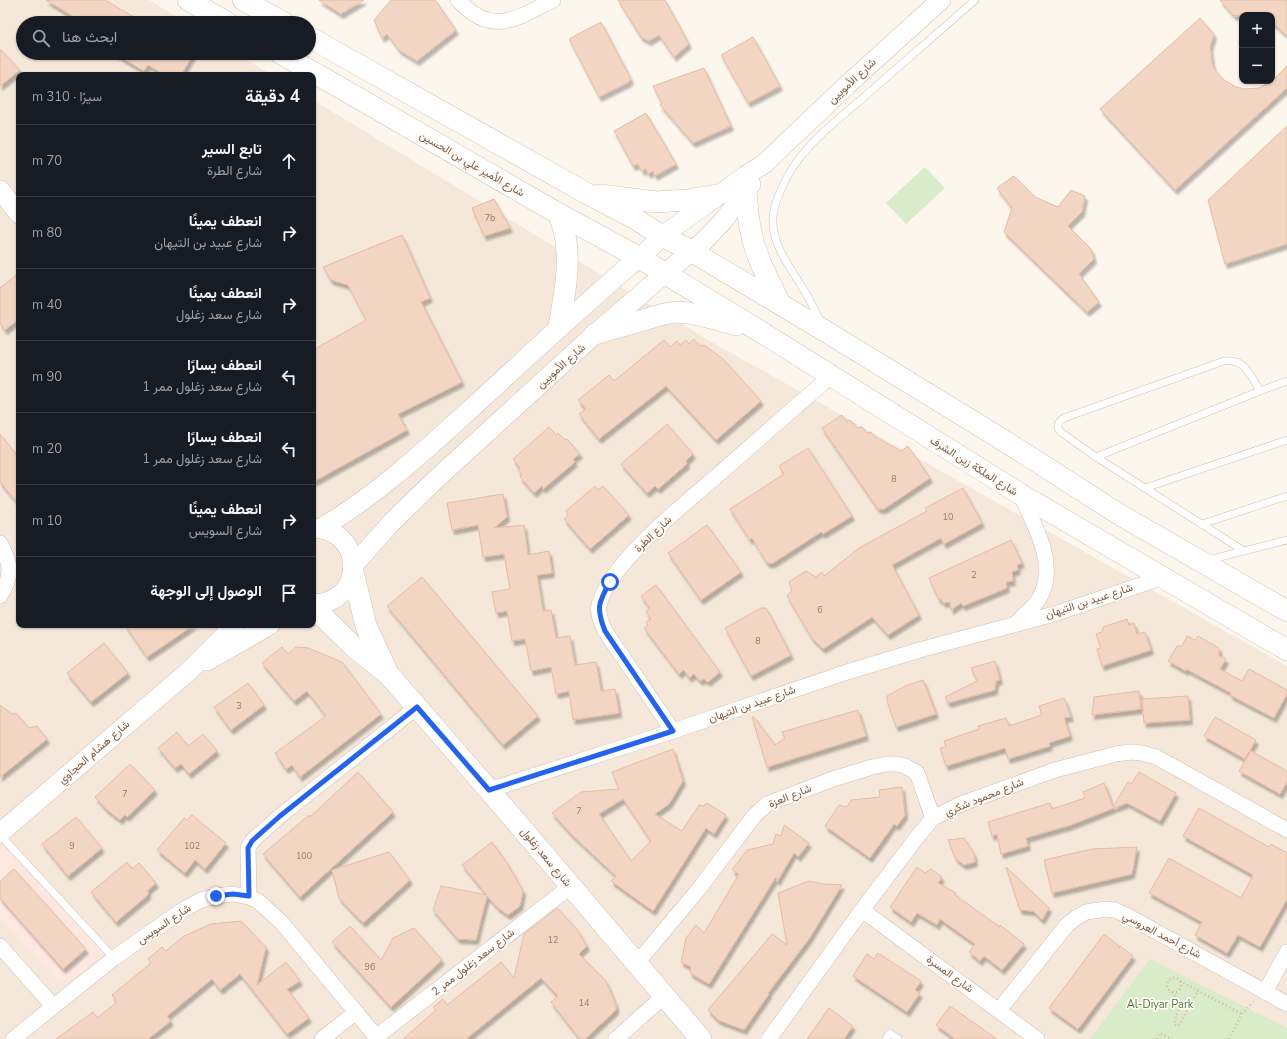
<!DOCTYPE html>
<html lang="ar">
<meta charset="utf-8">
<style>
:root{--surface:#171b24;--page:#242831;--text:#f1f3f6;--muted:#9ea1a6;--line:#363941}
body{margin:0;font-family:"Nunito Sans",Vazirmatn,sans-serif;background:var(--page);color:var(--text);direction:rtl}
.controls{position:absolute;right:12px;top:12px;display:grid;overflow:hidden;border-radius:8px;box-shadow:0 1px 3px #0004}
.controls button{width:36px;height:36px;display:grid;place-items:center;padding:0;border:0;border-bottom:1px solid var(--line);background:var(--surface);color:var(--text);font:20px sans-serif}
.stop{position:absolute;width:12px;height:12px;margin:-9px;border:3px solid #2563eb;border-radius:50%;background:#fff}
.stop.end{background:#2563eb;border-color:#fff;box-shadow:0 1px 4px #0008}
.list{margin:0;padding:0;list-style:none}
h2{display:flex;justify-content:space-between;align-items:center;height:52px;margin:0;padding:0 16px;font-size:17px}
h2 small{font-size:13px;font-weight:400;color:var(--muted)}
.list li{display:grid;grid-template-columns:26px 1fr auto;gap:12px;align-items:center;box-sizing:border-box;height:72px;padding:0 16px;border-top:1px solid var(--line)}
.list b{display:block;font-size:15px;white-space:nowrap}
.list p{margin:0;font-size:13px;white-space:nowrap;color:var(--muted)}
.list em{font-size:13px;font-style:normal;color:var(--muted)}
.icon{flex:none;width:22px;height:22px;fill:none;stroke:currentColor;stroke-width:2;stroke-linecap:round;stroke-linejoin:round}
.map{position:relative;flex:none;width:1287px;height:1039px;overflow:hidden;direction:ltr}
.search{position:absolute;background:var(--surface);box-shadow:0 1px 3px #0004;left:16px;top:16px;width:300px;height:44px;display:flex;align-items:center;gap:10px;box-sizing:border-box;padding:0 14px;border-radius:22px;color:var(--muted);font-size:15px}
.panel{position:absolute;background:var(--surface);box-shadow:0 1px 3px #0004;left:16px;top:72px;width:300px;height:556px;border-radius:8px;direction:rtl}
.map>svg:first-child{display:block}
</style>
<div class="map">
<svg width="1287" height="1039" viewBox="0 0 1287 1039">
<defs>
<filter id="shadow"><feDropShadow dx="2.5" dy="4.5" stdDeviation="1" flood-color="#0004"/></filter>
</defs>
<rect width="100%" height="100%" fill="#fdf6ec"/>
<!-- residential -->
<polygon fill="#f5e8da" points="0,0 149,0 187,23 23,23 23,53 236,53 272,75 19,75 19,625 313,625 313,100 710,341 1287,666 1287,1039 0,1039"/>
<!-- commercial -->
<polygon fill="#fde8e0" points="7,844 105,953 73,979 57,981 0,918 0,850"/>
<!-- green -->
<g fill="#d8ecc9">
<polygon points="925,167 945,188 906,224 886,203"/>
<polygon points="1150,959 1287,1028 1287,1039 1090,1039"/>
</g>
<!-- building -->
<g fill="#f3d5c3" stroke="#e6bba3" fill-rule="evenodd" filter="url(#shadow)">
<polygon points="46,0 105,0 144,23 84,23"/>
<polygon points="319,0 364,0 341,14"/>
<polygon points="391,0 435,0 456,30 417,61 399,50 387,34 382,38 374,20"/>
<polygon points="618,0 665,0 689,44 674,57 659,35 649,41 641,37"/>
<polygon points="1220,0 1287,0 1287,36 1272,22 1272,15 1251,14 1234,16"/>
<polygon points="1200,18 1214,34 1210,47 1212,62 1214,69 1224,80 1236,87 1244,89 1259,88 1272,81 1287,66 1287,88 1175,190 1100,109"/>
<polygon points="601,22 631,79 629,82 599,97 569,39"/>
<polygon points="753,37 780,86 748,103 721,55"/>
<polygon points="0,49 20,70 0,86"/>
<polygon points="114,53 194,53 181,75 165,75 148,65 144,71"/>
<polygon points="704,68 731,126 693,143 660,105 662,104 653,86"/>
<polygon points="646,113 676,164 655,176 653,171 648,174 646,169 642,171 638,164 633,166 614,131"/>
<polygon points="1287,126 1287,244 1225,264 1208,200"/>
<polygon points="1014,176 1035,197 1058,207 1071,190 1085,196 1082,212 1068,226 1091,249 1094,259 1079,274 1099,302 1087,312 1004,232 1012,208 997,188"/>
<polygon points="494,199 510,228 484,236 472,208"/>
<polygon points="402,235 430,298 421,302 462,382 398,414 407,430 313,482 313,350 366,320 348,285 331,280 323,267"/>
<polygon points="19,273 19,319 5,330 0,323 0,288"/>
<polygon points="694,339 700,346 704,345 723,359 761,401 716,440 666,386 599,439 579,414 586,409 578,400 609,375 614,381 664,340 670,347 677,341 680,345 686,340 689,344"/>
<polygon points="842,415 846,421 850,420 857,428 862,427 867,433 871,432 874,436 901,451 908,446 930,478 884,509 878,509 822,428"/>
<polygon points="667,424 693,454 686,461 687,464 658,489 655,486 647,493 621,464"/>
<polygon points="549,427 556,435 558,433 565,440 567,439 580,454 573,459 575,462 543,489 542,486 534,493 520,477 522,475 518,470 520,468 513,459"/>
<polygon points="0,434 19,458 19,505 0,482"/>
<polygon points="808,448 852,516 823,534 821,532 773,563 767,563 752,538 750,540 730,509 784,474 779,466"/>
<polygon points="595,486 598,490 603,486 629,515 590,549 564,519 568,516 566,511"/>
<polygon points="963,488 982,523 944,544 941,538 892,565 919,615 888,635 872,617 823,649 812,638 787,596 792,590 789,582 806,571 816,577 822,572 824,576 859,548 927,511 925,508"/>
<polygon points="503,494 507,517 494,528 524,525 528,555 549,551 552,573 537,575 543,611 551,610 556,638 570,636 575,665 596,662 601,691 615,689 619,713 573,720 569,691 556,694 551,667 531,671 525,639 512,641 507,611 496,613 492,592 510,589 504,554 483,557 478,525 452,530 447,503"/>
<polygon points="707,525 741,572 701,600 668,553"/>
<polygon points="1011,540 1022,563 1017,565 1018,570 1012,572 1013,581 1006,582 1007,588 963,606 961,603 951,610 950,602 943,603 941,599 939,600 929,578"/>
<polygon points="422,577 538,716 503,745 387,606"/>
<polygon points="656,585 720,672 708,682 704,679 700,681 694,674 689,678 684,670 679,674 644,628 648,625 646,622 651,619 646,612 650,608 641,596"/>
<polygon points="761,608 766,608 791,655 751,676 725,628"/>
<polygon points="1127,619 1129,625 1134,623 1137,634 1145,632 1151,650 1102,666 1097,649 1101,648 1096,634 1102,632 1103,627"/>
<polygon points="125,625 194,625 147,657"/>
<polygon points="1187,636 1195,640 1198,636 1219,648 1219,656 1226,659 1220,669 1242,681 1249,669 1287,690 1287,694 1274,718 1230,695 1231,693 1186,669 1186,671 1168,661 1177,646 1182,646"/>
<polygon points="104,643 128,673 91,702 67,673"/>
<polygon points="282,647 288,654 296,647 308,648 342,662 381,714 300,777 292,765 286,769 275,753 326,716 307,691 294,701 262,663"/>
<polygon points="995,661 1000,680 996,681 995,690 948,703 945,697 977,681 971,668"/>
<polygon points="923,680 936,714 896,727 887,701 887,696 905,686"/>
<polygon points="248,683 264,705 231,730 214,707"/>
<polygon points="1139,691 1141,709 1092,715 1094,697"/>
<polygon points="1188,696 1190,720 1144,723 1142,699"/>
<polygon points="1064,698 1071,717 1064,718 1070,736 1049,743 1050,746 1008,759 1005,748 946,766 940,748 946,747 944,741 979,729 978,726 1006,718 1009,726 1042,715 1039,706"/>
<polygon points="0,705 12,714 16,713 29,728 37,726 47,739 0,777"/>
<polygon points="858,710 866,736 767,767 752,717 754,717 775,745 785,738 782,732"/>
<polygon points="1215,717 1256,740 1245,759 1204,736"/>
<polygon points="177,732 188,746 203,734 217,751 189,774 181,764 175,768 158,748"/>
<path d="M 673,749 L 683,781 L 669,804 L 655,814 L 682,831 L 699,805 L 703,806 L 707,803 L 726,815 L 714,834 L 706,828 L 653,911 L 611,881 L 616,876 L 571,834 L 552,813 L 581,792 L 619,789 L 612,772 ZM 623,799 L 651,841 L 631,861 L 599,814 Z"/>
<polygon points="1251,751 1287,771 1287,782 1280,794 1239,771"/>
<polygon points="130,764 155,790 127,817 125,815 120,820 106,809 95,797"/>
<polygon points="358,772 393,812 300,897 263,854 309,815 310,817"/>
<polygon points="1139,772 1176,793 1160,821 1127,803 1071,825 1026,838 1028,846 1001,854 997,834 992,836 988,822 1050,803 1052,809 1085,798 1083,792 1104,783 1113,807 1128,782 1131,784"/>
<polygon points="902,787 905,815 897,826 894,824 870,858 825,826 839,805 847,807 851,800 880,797 879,790"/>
<polygon points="1199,808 1269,847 1271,844 1287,853 1287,899 1260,947 1238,935 1227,953 1195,935 1202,922 1149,893 1169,858 1241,898 1253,875 1183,836"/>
<polygon points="192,815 226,843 205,869 195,860 185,873 157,850 184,818 187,820"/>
<polygon points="76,817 102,848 68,876 42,844"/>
<polygon points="784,825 809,843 798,857 794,853 777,882 776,877 709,984 690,973 691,967 681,962 686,938 696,925 704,933 739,874 732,870 747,850 773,844 776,834 781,836"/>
<polygon points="964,838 974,854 975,862 964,865 956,859 948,840"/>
<polygon points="492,842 507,863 523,891 520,906 508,915 498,908 487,896 476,940 458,939 433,910 441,886 487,895 462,865"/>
<polygon points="1137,847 1132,874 1052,893 1044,860 1092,849"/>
<polygon points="389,852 410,880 363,923 339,898 332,870"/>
<polygon points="127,862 132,869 139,863 156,883 148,890 148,895 116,922 91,892"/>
<polygon points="917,867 925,873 931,869 937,873 942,877 938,883 956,893 955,895 1000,927 1000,925 1024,944 1002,970 984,956 980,961 969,952 975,944 940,919 937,925 917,913 911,922 890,907"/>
<polygon points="1006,867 1049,908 1042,920 1033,911 1020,910"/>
<polygon points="14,869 86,949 63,969 0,898 0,881"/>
<polygon points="809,881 823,884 842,885 809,939 768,993 769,994 744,1030 718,1020 708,1010 772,934 787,945 778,893"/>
<polygon points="557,908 576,928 587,946 579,954 606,981 616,1005 616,1010 585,1039 580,1039 551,1002 558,996 541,978 466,1039 403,1039 436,1010 433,1007 443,999 447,1005 501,962 514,978 524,934"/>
<polygon points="241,921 266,947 257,985 286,962 300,981 287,989 309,1018 287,1034 240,974 220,990 212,979 167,1016 171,1021 148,1039 56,1039 93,1012 97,1018 117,1002 112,995 151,963 148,959 162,947 166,951 184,936 211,924"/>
<polygon points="350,926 381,960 393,938 414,928 442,960 391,1007 332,942"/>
<polygon points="1104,934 1119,946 1119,948 1120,946 1133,956 1078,1029 1049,1008"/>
<polygon points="878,953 921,981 915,990 920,993 907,1012 853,976 867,954 874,959"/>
<polygon points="950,1006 997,1039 955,1039 936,1025"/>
<polygon points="829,1008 853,1026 844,1039 807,1039"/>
</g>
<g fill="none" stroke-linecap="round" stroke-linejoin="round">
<!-- service casing -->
<g stroke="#d1beb0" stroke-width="8">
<g id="service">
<path d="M 820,321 C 815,310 809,298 802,287 C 791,268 774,248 773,224 C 771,205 787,175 798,160 C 816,136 841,117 863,98 C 900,65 938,33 975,0"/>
<polyline points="1096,457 1260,391 1287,381"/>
<polyline points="1145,488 1287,440"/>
<polyline points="1202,524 1287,496"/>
<path d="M 1244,551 L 1096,457 L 1062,433 C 1056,428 1057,422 1064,418 L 1224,361 C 1245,358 1250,375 1260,391"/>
<polyline points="1208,560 1287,540"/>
<polyline points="0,835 114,958"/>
<polyline points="886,1039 890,1033 898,1039"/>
</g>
</g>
<!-- minor casing -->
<g stroke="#d1beb0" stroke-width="16">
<g id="minor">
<path d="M 458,0 C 492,37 516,19 553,0"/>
<path d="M 0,543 C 11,563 13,576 0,596"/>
<path d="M 1017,622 C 1025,614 1035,607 1040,597 C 1058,564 1034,524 1020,494"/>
<path d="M 673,731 L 605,631 C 602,623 597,614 599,605 C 609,564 684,504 717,476 C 755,442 793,409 831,376"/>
<polyline points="489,790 673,731 844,673 923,649 1054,614 1161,578"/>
<polyline points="249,897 248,848 252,841 280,816 417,707"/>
<polyline points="862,910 1037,1039"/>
<polyline points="0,946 53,1006"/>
<polyline points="637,963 698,890 754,816 767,804 833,779 872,767 887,764 897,764 905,766 917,773 933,818"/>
<polyline points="1265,992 1287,952"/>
<polyline points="999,1010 1067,925 1077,917 1086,912 1105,909 1115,910 1128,916 1287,1004"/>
<polyline points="376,1037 571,886"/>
<polyline points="13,1039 114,958 181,911 201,900 216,896 233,894 249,897 258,901 282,923 378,1039"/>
<polyline points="322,1039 356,1012"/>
<polyline points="616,1039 664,996"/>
<polyline points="769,1039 862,910 914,841 933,818 961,804 1055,770 1116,754 1131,752 1142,753 1156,757 1178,769 1287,830"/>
</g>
</g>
<!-- tertiary casing -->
<g stroke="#d1beb0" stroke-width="20">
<g id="tertiary">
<polyline points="0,190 19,214"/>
<path d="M 313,528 C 366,530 366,603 313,604"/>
<path d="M 321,528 C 382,492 434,442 486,395 C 533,351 581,308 630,265 L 640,258 L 662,236 L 745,176 L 764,164 L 847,85 L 941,0"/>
<polyline points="353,566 391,523 433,482 595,334 655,282 704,241 723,221 751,184"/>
<polyline points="207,661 270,625"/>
<polyline points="0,833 189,671 235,625"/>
</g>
</g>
<!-- secondary casing -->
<g stroke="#d6c0b0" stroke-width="22">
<g id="secondary">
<polyline points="188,0 228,23"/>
<polyline points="243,0 284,23"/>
<polyline points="309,37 586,193 634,218 662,236 691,251 825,331 1003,440 1122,516 1287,611"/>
<polyline points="280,53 559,214 640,258 761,332 1020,494 1287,650"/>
<path d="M 746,192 C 747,205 748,219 751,232 C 756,258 769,280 780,304"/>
<polyline points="600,195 656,202 687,200 717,195"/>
<path d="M 559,214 C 561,221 564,228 565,235 C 571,266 564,297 559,327"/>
<polyline points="595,334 664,314 676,312 688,313 707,317 736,325"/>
<polyline points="353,572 366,626 386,669"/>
<polyline points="313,607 353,646 389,675 489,790 701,1039"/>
</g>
</g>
<!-- path -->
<g stroke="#d9b8a5" stroke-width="2.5" stroke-dasharray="1 3" stroke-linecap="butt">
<circle cx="1174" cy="985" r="7"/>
<polyline points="1180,981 1242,1014"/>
<path d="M 1172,992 C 1185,1009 1177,1008 1174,1024 L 1177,1026 L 1180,1024 L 1198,990"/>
<polyline points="1157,1039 1160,1033 1171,1039"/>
<polyline points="1229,1039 1242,1014 1253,1002"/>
</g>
<!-- service -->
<use href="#service" stroke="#fff" stroke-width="7"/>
<!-- minor -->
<use href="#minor" stroke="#fff" stroke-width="15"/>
<!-- tertiary -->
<use href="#tertiary" stroke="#fff" stroke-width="19"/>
<!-- secondary -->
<use href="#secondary" stroke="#fff" stroke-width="21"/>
</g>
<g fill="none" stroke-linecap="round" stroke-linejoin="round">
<!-- route -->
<path stroke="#2563eb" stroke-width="5" d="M 216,896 L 233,894 L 249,896 L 248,848 L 252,841 L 280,816 L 417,707 L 489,790 L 673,731 L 605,631 C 596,608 598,603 610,582"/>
</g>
<g text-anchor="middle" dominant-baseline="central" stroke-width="3.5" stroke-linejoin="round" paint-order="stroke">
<!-- number labels -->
<g font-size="9" fill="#987a6a">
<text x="490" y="218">7b</text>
<text x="894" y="479">8</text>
<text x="948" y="517">10</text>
<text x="974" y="575">2</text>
<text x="820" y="610">6</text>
<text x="758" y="641">8</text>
<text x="239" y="706">3</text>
<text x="125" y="794">7</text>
<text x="579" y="811">7</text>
<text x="72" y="846">9</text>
<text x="192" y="846">102</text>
<text x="304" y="856">100</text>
<text x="553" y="940">12</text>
<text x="370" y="967">96</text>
<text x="584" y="1003">14</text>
</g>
<!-- street labels -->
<g font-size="11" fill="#7a5c4d" stroke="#fffaf3">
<text transform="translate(852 81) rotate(-43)">شارع الأمويين</text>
<text transform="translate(472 164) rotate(30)">شارع الأمير علي بن الحسين</text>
<text transform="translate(561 366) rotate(-42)">شارع الأمويين</text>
<text transform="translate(974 466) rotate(32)">شارع الملكة زين الشرف</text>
<text transform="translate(653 534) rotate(-44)">شارع الطرة</text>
<text transform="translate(1089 601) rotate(-18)">شارع عبيد بن التيهان</text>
<text transform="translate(752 704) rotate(-19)">شارع عبيد بن التيهان</text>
<text transform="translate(94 752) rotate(-41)">شارع هشام الحجاوي</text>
<text transform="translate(790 796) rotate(-22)">شارع العزة</text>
<text transform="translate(984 797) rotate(-22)">شارع محمود شكري</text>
<text transform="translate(546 857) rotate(50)">شارع سعد زغلول</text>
<text transform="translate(164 924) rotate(-34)">شارع السويس</text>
<text transform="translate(1162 935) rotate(28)">شارع أحمد العروسي</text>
<text transform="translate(473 962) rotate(-38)">شارع سعد زغلول ممر 2</text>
<text transform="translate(950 974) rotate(36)">شارع المسرة</text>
</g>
<!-- park labels -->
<g font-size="11" fill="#537a41" stroke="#fffaf3">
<text x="1160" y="1004">Al-Diyar Park</text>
</g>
</g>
</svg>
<div class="controls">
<button>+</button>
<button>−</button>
</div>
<div class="stop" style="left:610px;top:582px"></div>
<div class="stop end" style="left:216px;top:896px"></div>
<div class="search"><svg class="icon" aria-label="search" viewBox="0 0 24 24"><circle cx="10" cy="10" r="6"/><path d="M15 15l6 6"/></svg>ابحث هنا</div>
<section class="panel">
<h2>4 دقيقة<small>سيرًا · 310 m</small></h2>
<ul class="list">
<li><svg class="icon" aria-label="ahead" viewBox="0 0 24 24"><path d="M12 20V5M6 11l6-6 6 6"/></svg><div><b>تابع السير</b><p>شارع الطرة</p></div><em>70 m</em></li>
<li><svg class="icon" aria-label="right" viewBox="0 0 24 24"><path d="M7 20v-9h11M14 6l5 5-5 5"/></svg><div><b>انعطف يمينًا</b><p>شارع عبيد بن التيهان</p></div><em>80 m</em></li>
<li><svg class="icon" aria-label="right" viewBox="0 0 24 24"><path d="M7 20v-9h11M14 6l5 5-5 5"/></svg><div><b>انعطف يمينًا</b><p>شارع سعد زغلول</p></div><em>40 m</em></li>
<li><svg class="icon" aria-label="left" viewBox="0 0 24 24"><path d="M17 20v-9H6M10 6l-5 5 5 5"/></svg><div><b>انعطف يسارًا</b><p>شارع سعد زغلول ممر 1</p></div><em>90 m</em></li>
<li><svg class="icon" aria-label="left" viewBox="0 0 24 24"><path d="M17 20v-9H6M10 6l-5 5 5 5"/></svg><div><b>انعطف يسارًا</b><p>شارع سعد زغلول ممر 1</p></div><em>20 m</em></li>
<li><svg class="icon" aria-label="right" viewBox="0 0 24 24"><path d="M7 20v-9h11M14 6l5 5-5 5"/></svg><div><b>انعطف يمينًا</b><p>شارع السويس</p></div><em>10 m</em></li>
<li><svg class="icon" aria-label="arrive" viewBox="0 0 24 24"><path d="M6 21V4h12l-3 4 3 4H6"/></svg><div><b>الوصول إلى الوجهة</b></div></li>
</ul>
</section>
</div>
